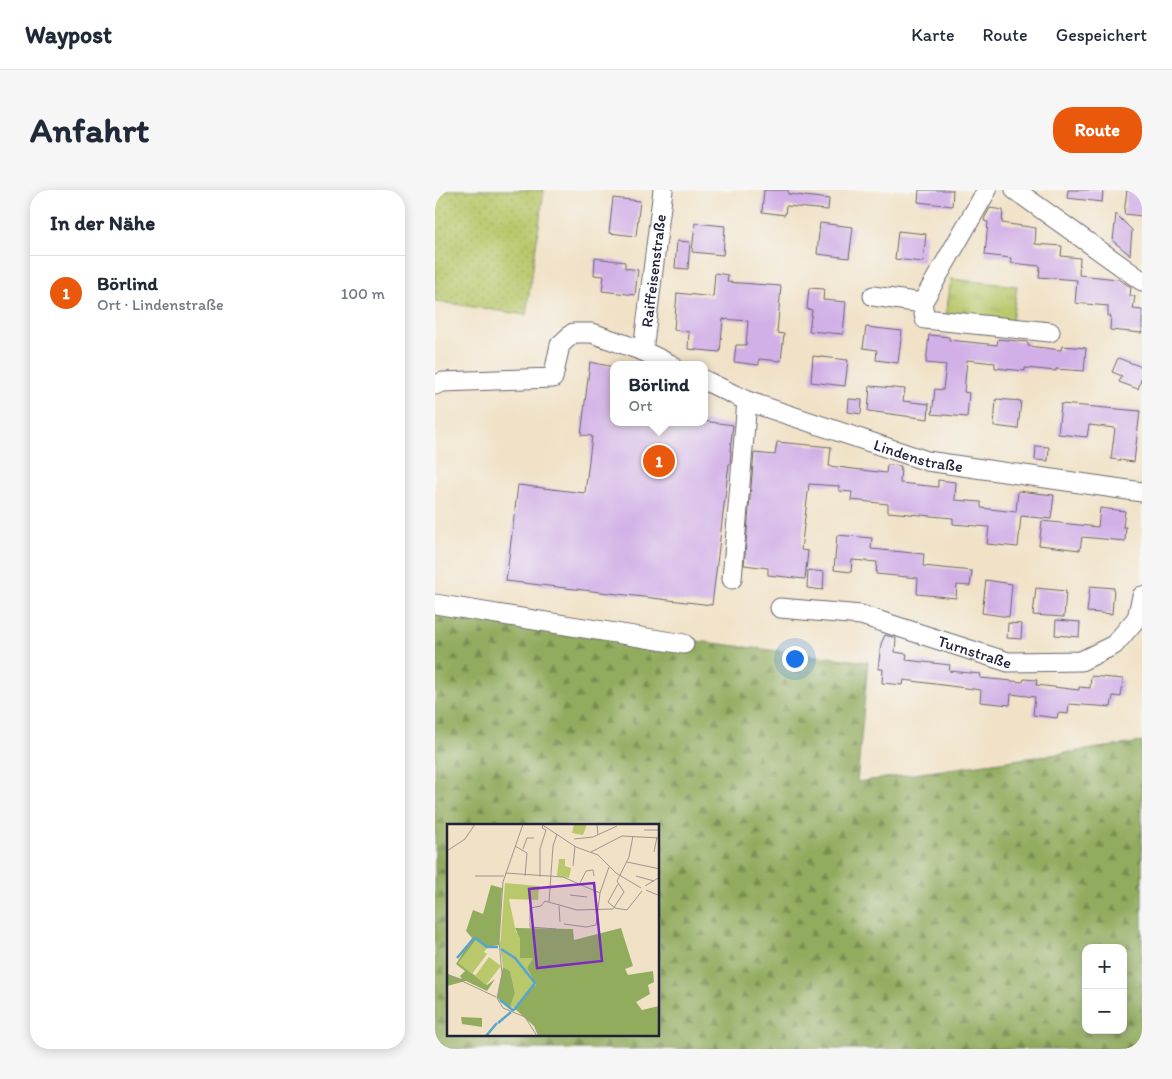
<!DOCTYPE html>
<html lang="de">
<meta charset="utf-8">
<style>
:root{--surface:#fff;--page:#f6f6f7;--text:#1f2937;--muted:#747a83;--line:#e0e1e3;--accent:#ea580c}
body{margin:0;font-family:Itim,sans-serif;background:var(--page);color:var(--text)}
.controls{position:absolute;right:15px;bottom:15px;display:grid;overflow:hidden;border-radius:10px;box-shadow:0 2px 12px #0003}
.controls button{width:45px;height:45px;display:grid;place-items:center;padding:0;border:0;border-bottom:1px solid var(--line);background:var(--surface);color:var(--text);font:25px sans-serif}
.you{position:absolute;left:359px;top:468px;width:18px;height:18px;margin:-12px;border:4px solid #fff;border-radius:50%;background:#1a73e8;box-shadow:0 0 0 8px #1a73e833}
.badge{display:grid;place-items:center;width:32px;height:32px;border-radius:50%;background:var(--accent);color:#fff;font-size:16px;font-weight:700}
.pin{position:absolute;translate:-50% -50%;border:2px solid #fff;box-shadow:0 1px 5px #0006}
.popup{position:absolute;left:175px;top:171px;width:98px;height:65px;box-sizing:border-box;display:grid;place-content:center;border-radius:10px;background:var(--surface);filter:drop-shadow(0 1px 4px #0005);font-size:16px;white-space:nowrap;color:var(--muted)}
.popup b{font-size:19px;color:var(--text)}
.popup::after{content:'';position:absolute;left:50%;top:100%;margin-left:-10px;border:10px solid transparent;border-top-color:var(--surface)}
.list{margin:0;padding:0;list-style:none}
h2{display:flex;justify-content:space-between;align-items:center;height:65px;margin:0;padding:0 20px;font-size:21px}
h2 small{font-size:16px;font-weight:400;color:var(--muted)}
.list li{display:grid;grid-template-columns:32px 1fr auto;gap:15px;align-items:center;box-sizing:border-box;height:75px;padding:0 20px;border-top:1px solid var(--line)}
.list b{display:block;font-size:19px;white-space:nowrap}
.list p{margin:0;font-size:16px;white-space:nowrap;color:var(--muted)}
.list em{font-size:16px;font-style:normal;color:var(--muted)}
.map{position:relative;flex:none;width:707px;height:859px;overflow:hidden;border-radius:20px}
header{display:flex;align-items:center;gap:30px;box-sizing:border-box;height:70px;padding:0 25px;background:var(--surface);border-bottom:1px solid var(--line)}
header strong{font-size:24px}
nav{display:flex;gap:28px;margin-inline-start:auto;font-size:18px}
.intro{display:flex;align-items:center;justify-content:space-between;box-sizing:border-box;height:120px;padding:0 30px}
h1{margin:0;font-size:35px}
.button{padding:12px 22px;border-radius:20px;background:var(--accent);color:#fff;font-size:18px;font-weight:700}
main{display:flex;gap:30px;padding:0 30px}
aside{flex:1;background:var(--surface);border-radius:20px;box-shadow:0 2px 12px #0003}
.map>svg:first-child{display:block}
</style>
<header>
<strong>Waypost</strong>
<nav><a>Karte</a><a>Route</a><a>Gespeichert</a></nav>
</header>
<div class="intro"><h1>Anfahrt</h1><a class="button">Route</a></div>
<main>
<aside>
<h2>In der Nähe<small></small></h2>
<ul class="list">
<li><span class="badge">1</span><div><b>Börlind</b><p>Ort · Lindenstraße</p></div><em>100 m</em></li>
</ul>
</aside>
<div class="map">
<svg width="707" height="859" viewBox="0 0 707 859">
<defs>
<pattern id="grass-dots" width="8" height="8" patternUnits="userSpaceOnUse" patternTransform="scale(1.25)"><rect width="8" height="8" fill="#b8c86a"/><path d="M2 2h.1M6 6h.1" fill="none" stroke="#9eac5d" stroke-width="1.8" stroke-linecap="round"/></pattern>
<pattern id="forest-firs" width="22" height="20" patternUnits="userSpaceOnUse" patternTransform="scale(1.25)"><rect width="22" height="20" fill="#92ac5e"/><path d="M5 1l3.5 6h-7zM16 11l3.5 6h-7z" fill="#778c4f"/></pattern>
<pattern id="park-tufts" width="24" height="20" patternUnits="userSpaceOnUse" patternTransform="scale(1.25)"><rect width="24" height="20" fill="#b8c86a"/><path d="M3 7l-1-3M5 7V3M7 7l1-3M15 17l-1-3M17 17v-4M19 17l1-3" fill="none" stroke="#9eac5d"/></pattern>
</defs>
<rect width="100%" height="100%" fill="#f6f6f2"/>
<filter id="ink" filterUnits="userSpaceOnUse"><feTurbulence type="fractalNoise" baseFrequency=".02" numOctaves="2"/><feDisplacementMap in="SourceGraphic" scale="10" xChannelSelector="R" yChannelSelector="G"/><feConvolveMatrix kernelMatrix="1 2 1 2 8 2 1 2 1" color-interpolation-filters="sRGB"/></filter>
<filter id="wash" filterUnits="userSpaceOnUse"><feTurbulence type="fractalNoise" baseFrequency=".0096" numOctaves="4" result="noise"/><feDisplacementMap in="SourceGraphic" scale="20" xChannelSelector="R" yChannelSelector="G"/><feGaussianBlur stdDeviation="1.12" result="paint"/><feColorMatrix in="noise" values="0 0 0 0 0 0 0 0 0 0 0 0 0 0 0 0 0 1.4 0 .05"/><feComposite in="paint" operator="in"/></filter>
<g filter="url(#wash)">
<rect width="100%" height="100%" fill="#f1e2c7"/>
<!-- grass -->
<polygon fill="url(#grass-dots)" stroke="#6d7552" points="0,0 109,0 91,125 0,111"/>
<!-- forest -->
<path fill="url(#forest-firs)" stroke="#5a674c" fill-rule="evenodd" d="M 0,419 L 433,472 L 422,592 L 707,552 L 707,859 L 0,859 ZM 14,635 L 224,635 L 224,845 L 14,845 ZM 651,758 L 688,758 L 688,840 L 651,840 Z"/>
<!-- park -->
<polygon fill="url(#park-tufts)" stroke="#6d7552" points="516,89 582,96 577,132 511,126"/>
<g id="blocks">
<!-- building -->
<g fill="#d2b0e7">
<polygon points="329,0 353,0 353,4 394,9 393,20 351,16 350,25 327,22"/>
<polygon points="484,0 518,0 517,16 483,12"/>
<polygon points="633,0 668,0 667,12 632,8"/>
<polygon points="692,0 707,0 707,26 689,24"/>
<polygon points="178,8 205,11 201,46 174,43"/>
<polygon points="555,18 568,20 567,33 601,38 600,54 627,56 626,66 645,68 644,85 683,89 696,97 695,106 700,106 698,119 707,120 707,143 675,140 676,126 673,126 673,116 640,113 642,90 604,87 605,76 576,73 576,68 550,65 553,32 549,31 550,27"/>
<polygon points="681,24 697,40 695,65 678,51"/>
<polygon points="260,33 290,36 288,65 257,62"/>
<polygon points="385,33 418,37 414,68 382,64"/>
<polygon points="463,41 491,44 488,72 460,69"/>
<polygon points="242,51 255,52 253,79 240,78"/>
<polygon points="160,68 190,72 190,78 203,80 200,105 167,101 169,86 159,85"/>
<polygon points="280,83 293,85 292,92 346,96 342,143 349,144 346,171 324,169 324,175 299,172 301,155 311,155 313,131 288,129 285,162 253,159 254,142 239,140 242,103 278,107"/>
<polygon points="374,98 389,99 388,110 411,112 408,144 374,141 377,120 372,119"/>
<polygon points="431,137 467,141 463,173 441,170 442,160 428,158"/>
<polygon points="494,145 514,147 514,150 562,155 563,149 593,152 593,156 626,160 627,156 651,158 649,181 621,179 621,181 590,178 590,181 560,178 560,173 532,170 529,202 534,203 532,227 497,224 500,199 508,200 511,175 491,173"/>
<polygon points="378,166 413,170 410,196 376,192"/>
<polygon points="683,168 707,177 707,187 703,199 684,192 687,186 677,182"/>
<polygon points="155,172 179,177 179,232 269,231 298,235 295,261 296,261 295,274 294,274 277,415 71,391 83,295 150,303 157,246 146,245"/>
<polygon points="435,196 470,199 468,211 494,214 493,229 433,221"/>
<polygon points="414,209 427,210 426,224 413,222"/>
<polygon points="561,209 586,211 583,239 559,236"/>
<polygon points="626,214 705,221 699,272 676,269 680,238 654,235 652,247 623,244"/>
<polygon points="342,252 396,257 394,276 451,283 452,275 466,276 465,293 503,297 503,290 521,292 520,310 546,312 546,318 581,322 583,301 619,305 616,329 586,326 583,357 552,354 554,337 518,334 518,328 453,322 453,314 416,310 417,302 404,301 404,296 374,294 366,360 373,361 370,389 333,385 333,378 309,375 319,263 340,265"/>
<polygon points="601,256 614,257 613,271 600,270"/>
<polygon points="665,318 690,321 688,337 691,337 690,351 647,347 645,360 604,355 607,331 663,337"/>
<polygon points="402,345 437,348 436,359 489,364 488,376 537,381 535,396 522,395 521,408 482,404 483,388 441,384 442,372 417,370 416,382 399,380"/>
<polygon points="373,380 389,382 388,400 372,398"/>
<polygon points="551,390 577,394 574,427 547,423"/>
<polygon points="655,396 679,398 677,424 652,422"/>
<polygon points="601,398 631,401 629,427 598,425"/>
<polygon points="621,430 645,432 644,447 620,445"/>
<polygon points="573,433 587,434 586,449 572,448"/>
<polygon points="450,445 461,448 460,462 472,464 471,470 515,475 514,481 546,484 545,488 588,492 589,489 602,490 601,495 644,500 644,497 655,498 656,486 688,489 686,507 678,506 676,517 634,514 633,524 623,523 622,528 598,525 600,507 576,504 575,515 545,512 546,500 469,490 468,495 447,493 448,479 443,479 446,454"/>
</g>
</g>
</g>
<g filter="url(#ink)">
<use href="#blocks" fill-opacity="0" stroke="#6a656c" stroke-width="1"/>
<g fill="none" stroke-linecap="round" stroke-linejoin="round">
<!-- minor casing -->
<g stroke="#6a656c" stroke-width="21">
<g id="minor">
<polyline points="580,0 707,91"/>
<polyline points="438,106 487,113"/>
<polyline points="487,113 490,129 615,142"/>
<polyline points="487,113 552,0"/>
<path id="s1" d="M 208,161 L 228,0"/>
<path id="s2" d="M 269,190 L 312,211 L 492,271 L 707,302"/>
<polyline points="0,195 8,192 118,188 125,155 138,143 157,143 208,161 237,175"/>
<polyline points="297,389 312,211"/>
<polyline points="0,414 249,454"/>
<path id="s3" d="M 345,418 L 426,425 L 573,472 L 646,471 L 679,455 L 702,428 L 707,406"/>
</g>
</g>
<!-- minor -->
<use href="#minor" stroke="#fff" stroke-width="19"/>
</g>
</g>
<g text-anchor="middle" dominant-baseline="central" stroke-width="5" stroke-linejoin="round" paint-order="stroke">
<!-- street labels -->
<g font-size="16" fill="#22223b" stroke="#f6f6f2">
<text stroke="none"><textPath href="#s1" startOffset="81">Raiffeisenstraße</textPath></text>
<text stroke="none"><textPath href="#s2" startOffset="228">Lindenstraße</textPath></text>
<text stroke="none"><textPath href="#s3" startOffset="201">Turnstraße</textPath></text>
</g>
</g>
<!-- overview -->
<g transform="translate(12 634)">
<rect width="212" height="212" fill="#f1e2c7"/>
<path d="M 127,0 L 140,0 L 136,11 L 125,9 ZM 112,35 L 118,35 L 118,42 L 124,44 L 122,54 L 110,52 ZM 58,59 L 92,62 L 91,76 L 62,75 L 69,109 L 72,107 L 73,114 L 73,134 L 86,134 L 80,144 L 89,162 L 78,169 L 76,176 L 67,184 L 63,183 L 68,169 L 63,147 L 56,143 L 53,122 Z" fill="#b8c86a"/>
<path d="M 44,61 L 55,64 L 52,121 L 39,123 L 29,116 L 12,139 L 40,161 L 48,155 L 40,167 L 19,157 L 0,162 L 0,150 L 15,155 L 13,152 L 18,147 L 9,140 L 25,114 L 19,107 L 26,86 L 36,90 ZM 68,104 L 126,105 L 127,116 L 174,104 L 186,142 L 178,145 L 181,151 L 206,147 L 207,158 L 201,161 L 203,170 L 189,178 L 195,186 L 212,182 L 212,212 L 91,212 L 87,202 L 67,184 L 76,176 L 78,169 L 89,161 L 80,144 L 86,134 L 73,134 L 73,114 ZM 56,143 L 63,147 L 68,169 L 63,183 L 50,174 ZM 14,193 L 35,194 L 35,203 L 15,200 Z" fill="#92ac5e"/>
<path d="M 29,116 L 40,124 L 37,128 L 40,130 L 25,150 L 11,139 ZM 42,133 L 54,142 L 39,161 L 28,152 Z" fill="#b8c86a"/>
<path fill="none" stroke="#55a5cf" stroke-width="2.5" d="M 28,114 L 40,123 L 51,123M 54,125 L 68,134 L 88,159 L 67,186M 10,134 L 27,114M 53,176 L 67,187M 51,199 L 64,188M 39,212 L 50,199"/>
<path fill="none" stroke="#9e958f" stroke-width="1" d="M 76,0 L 56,58 L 52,117 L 55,150 L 50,174 L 56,184 L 78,193 L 90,212M 94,0 L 129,23 L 151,31 L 169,49 L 194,64M 143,0 L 150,0 L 151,11M 197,6 L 213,6M 127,15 L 146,13 L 170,2M 68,22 L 80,29 L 78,52M 76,25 L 80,14 L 87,14M 0,27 L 18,15 L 28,0M 144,28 L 175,12 L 213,14M 207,28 L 210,13M 180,38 L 213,45M 126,42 L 128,22M 58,49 L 116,53 L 153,69M 28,52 L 57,52M 189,52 L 207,57M 93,53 L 93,25 L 99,6 L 95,4 L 96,1M 133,59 L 139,47 L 146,46 L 147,52M 171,60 L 161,78 L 168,84 L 180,86 L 195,67M 198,62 L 213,53M 199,66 L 213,72M 123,71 L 140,73M 102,78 L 106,22 L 110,10M 112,82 L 113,98M 117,100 L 139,103 L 149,101 L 153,69 L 162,43M 109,105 L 83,103 L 83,84 L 94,82 L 98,77 L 130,86 L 166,85 L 177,68 L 170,57 L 182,33 L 186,12M 0,150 L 49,173"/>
<path fill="#7b2cbf" fill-opacity="0.15" stroke="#7b2cbf" stroke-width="2.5" d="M 147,59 L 155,137 L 90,144 L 82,65 Z"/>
<rect width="212" height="212" fill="none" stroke="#22223b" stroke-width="2.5"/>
</g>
</svg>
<div class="controls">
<button>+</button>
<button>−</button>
</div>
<div class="you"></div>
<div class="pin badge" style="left:224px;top:271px">1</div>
<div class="popup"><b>Börlind</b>Ort</div>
</div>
</main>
